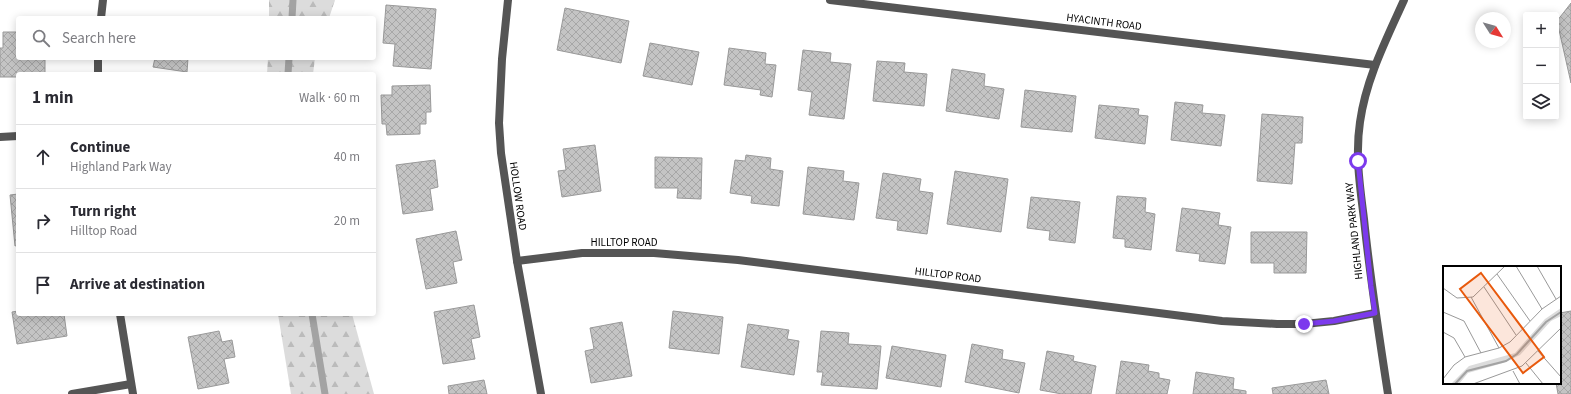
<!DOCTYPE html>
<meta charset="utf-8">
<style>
:root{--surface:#fff;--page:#f7f7f7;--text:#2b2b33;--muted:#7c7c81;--line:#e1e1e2}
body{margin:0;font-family:"Source Sans 3",sans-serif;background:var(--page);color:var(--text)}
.controls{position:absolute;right:12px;top:12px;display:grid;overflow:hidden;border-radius:4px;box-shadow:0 2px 10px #0003}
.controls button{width:36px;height:36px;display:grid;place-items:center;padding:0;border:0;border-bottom:1px solid var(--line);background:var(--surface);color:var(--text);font:20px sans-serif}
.compass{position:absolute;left:1475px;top:12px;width:36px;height:36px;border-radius:50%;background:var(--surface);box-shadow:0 2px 10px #0003;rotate:127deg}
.stop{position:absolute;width:12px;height:12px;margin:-9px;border:3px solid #7c3aed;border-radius:50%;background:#fff}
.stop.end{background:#7c3aed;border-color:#fff;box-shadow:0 1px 4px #0008}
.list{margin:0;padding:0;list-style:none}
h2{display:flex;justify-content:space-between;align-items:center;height:52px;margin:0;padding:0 16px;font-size:17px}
h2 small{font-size:13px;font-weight:400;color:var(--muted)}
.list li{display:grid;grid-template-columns:26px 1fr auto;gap:12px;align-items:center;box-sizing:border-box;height:64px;padding:0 16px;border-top:1px solid var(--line)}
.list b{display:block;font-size:15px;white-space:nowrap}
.list p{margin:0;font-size:13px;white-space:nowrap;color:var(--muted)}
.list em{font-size:13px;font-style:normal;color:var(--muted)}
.icon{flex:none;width:22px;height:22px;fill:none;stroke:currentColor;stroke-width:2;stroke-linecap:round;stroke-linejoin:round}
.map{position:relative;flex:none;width:1571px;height:394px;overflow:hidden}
.search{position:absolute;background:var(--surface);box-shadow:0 2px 10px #0003;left:16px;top:16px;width:360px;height:44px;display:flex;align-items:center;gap:10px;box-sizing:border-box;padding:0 14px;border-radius:4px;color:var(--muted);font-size:15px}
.panel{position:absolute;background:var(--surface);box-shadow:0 2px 10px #0003;left:16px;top:72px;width:360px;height:244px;border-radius:4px}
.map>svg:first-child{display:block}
</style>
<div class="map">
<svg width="1571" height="394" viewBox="0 0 1571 394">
<defs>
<pattern id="forest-firs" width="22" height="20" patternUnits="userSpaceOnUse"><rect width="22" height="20" fill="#dcdcdc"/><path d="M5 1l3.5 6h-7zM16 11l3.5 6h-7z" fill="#bbb"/></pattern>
<pattern id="building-cross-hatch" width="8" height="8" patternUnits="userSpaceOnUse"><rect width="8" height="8" fill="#c4c4c4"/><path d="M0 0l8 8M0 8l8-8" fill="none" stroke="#a7a7a7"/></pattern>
</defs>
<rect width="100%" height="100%" fill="#fff"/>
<!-- forest -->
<g fill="url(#forest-firs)">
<polygon points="269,0 335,0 329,18 269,18"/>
<polygon points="268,58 315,58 313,74 267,74"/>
<polygon points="278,314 352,314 374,394 291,394"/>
</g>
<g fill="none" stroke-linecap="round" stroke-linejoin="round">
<!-- stream -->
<g stroke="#a3a3a3" stroke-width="7">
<polyline points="292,18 293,0"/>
<polyline points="288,74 289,58"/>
<polyline points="312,314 325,394"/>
</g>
</g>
<!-- building -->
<g fill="url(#building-cross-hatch)" stroke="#999">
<polygon points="1571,3 1571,83 1557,21"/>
<polygon points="386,5 436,9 431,69 393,66 395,44 383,43"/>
<polygon points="565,8 629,21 621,63 557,50"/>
<polygon points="3,32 18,32 18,58 45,58 45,74 18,74 18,77 0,77 0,48 3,48"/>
<polygon points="650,43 699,52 692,85 643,76"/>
<polygon points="729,48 766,53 765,64 776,65 772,97 760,95 761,90 724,85"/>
<polygon points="803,50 831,53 830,62 851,64 844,119 809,115 812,92 798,90"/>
<polygon points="155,58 188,58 187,72 153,67"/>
<polygon points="877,61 905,63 904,72 927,74 924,106 873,101"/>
<polygon points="952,69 985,74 984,86 1004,89 999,119 946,111"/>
<polygon points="430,85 431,112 426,112 426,124 420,124 420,134 387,135 386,124 382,124 381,95 392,95 392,86"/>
<polygon points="1025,90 1076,96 1072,132 1021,127"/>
<polygon points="1175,102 1203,105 1202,113 1225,115 1221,146 1171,140"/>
<polygon points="1099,105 1139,109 1138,115 1148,116 1145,144 1095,138"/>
<polygon points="1262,114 1303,117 1302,143 1295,143 1292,184 1257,181"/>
<polygon points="595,145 601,191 562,197 558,171 566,170 563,149"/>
<polygon points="746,155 771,158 770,169 783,171 779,206 751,203 752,196 730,193 735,160 745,161"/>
<polygon points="655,157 702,158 701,199 677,198 678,188 655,188"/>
<polygon points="435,160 438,187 430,189 433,210 403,214 396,165"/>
<polygon points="808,167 844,171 843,181 859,183 854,220 803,214"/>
<polygon points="955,171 1008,179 1001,232 947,224"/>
<polygon points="883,173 921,179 919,191 933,193 927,234 897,230 898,221 876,218"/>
<polygon points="18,194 18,245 15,246 10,195"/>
<polygon points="1117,196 1146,198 1145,212 1155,214 1151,250 1125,247 1125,239 1113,238"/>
<polygon points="1031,197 1080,202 1075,243 1049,240 1050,231 1027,228"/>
<polygon points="1182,208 1220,213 1218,225 1231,227 1225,264 1199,261 1200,254 1176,251"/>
<polygon points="456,231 462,260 453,262 457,283 426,289 416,239"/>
<polygon points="1251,232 1307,232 1306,273 1274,273 1274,263 1251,263"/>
<polygon points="474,305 480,337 471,339 475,359 443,364 434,312"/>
<polygon points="18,311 18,314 64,314 67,336 17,344 12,312"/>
<polygon points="673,311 723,317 719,354 669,348"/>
<polygon points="1571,311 1571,394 1558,394 1556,383 1560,383 1560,313"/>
<polygon points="622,322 632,376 591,383 585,351 594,349 590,328"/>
<polygon points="748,324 789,330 787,339 799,341 794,375 741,367"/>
<polygon points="219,331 222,342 232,340 235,357 224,359 229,383 198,389 188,337"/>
<polygon points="821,331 849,333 848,344 881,346 877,389 821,385 823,372 817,372"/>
<polygon points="972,344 1003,350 1002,359 1025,363 1019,393 965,382"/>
<polygon points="892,346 946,355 941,387 886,378"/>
<polygon points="1047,351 1074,356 1073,361 1096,366 1091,394 1062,394 1040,390"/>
<polygon points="1121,361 1149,365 1148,371 1159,373 1159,378 1170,380 1167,394 1116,394"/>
<polygon points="1196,372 1234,378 1233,389 1246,391 1246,394 1193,394"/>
<polygon points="484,380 487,394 449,394 448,386"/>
<polygon points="1326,380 1329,394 1273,394 1272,388"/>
</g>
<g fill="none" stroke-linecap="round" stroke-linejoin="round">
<!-- street -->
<g stroke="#555" stroke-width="8">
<polyline points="508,0 502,59 499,123 501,153 517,261 541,394"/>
<polyline points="830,0 1375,65"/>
<polyline points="101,18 103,0"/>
<polyline points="98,58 98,74"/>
<polyline points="0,137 18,136"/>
<polyline points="517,261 582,253 654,253 738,260 1222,321 1277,324 1304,324 1334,321 1375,313"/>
<polyline points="120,314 133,394"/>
<polyline points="72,394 131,384"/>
<path d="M 1388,394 C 1379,336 1370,278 1364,219 C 1360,187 1355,155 1360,122 C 1366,79 1386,40 1404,0"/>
</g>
</g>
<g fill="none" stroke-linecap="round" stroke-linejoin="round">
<!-- route -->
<polyline stroke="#7c3aed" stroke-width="5" points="1304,324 1334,321 1375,313 1371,286 1358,161"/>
</g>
<g text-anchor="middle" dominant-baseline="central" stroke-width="3" stroke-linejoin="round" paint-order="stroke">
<!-- street labels -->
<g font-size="11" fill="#000" stroke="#fff">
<text transform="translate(1104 22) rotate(7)">HYACINTH ROAD</text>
<text transform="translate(518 196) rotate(82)">HOLLOW ROAD</text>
<text transform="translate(1354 231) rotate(-96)">HIGHLAND PARK WAY</text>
<text x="624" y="242">HILLTOP ROAD</text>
<text transform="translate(948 275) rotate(7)">HILLTOP ROAD</text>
</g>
</g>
<!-- overview -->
<g transform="translate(1443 266)">
<rect width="118" height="118" fill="#fff"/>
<path d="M 118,42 L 118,50 L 108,55 L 77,89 L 60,97 L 25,107 L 16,118 L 8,118 L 26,100 L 72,87 L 102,53 Z" fill="#dcdcdc"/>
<path fill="none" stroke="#a3a3a3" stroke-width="2" d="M 12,118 L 24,105 L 63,95 L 74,88 L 103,56 L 118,46"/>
<path fill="none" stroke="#999" stroke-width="1" d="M 73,0 L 99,43M 94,0 L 113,33M 54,8 L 87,55M 41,21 L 73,69M 0,22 L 14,32 L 30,31 L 62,0M 28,31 L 56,82M 0,46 L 21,55 L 38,87M 0,66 L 11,72 L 22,91M 95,85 L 118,111M 83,97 L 100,118M 70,105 L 77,118M 0,113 L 11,99 L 22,91 L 56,82 L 67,76 L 99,43 L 118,30M 30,118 L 79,100 L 118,62"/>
<path fill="#e8590c" fill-opacity="0.15" stroke="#e8590c" stroke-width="2" d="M 38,7 L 101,91 L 80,107 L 17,23 Z"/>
<rect width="118" height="118" fill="none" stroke="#000" stroke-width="2"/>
</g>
</svg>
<div class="controls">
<button>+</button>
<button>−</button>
<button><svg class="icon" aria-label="layers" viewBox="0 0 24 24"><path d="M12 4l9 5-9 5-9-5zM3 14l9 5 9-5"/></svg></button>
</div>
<svg class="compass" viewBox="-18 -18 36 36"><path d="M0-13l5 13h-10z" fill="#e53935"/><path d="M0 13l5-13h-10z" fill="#7c7c81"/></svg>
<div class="stop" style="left:1358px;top:161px"></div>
<div class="stop end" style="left:1304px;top:324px"></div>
<div class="search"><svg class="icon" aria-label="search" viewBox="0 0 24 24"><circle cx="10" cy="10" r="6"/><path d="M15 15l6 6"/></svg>Search here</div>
<section class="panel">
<h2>1 min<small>Walk · 60 m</small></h2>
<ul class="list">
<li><svg class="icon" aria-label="ahead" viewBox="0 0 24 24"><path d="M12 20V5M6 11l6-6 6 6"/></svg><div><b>Continue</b><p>Highland Park Way</p></div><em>40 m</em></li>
<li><svg class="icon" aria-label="right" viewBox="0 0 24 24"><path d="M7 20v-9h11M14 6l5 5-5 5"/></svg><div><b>Turn right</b><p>Hilltop Road</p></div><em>20 m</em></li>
<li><svg class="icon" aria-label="arrive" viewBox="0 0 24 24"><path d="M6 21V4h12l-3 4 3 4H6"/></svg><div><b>Arrive at destination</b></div></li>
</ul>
</section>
</div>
